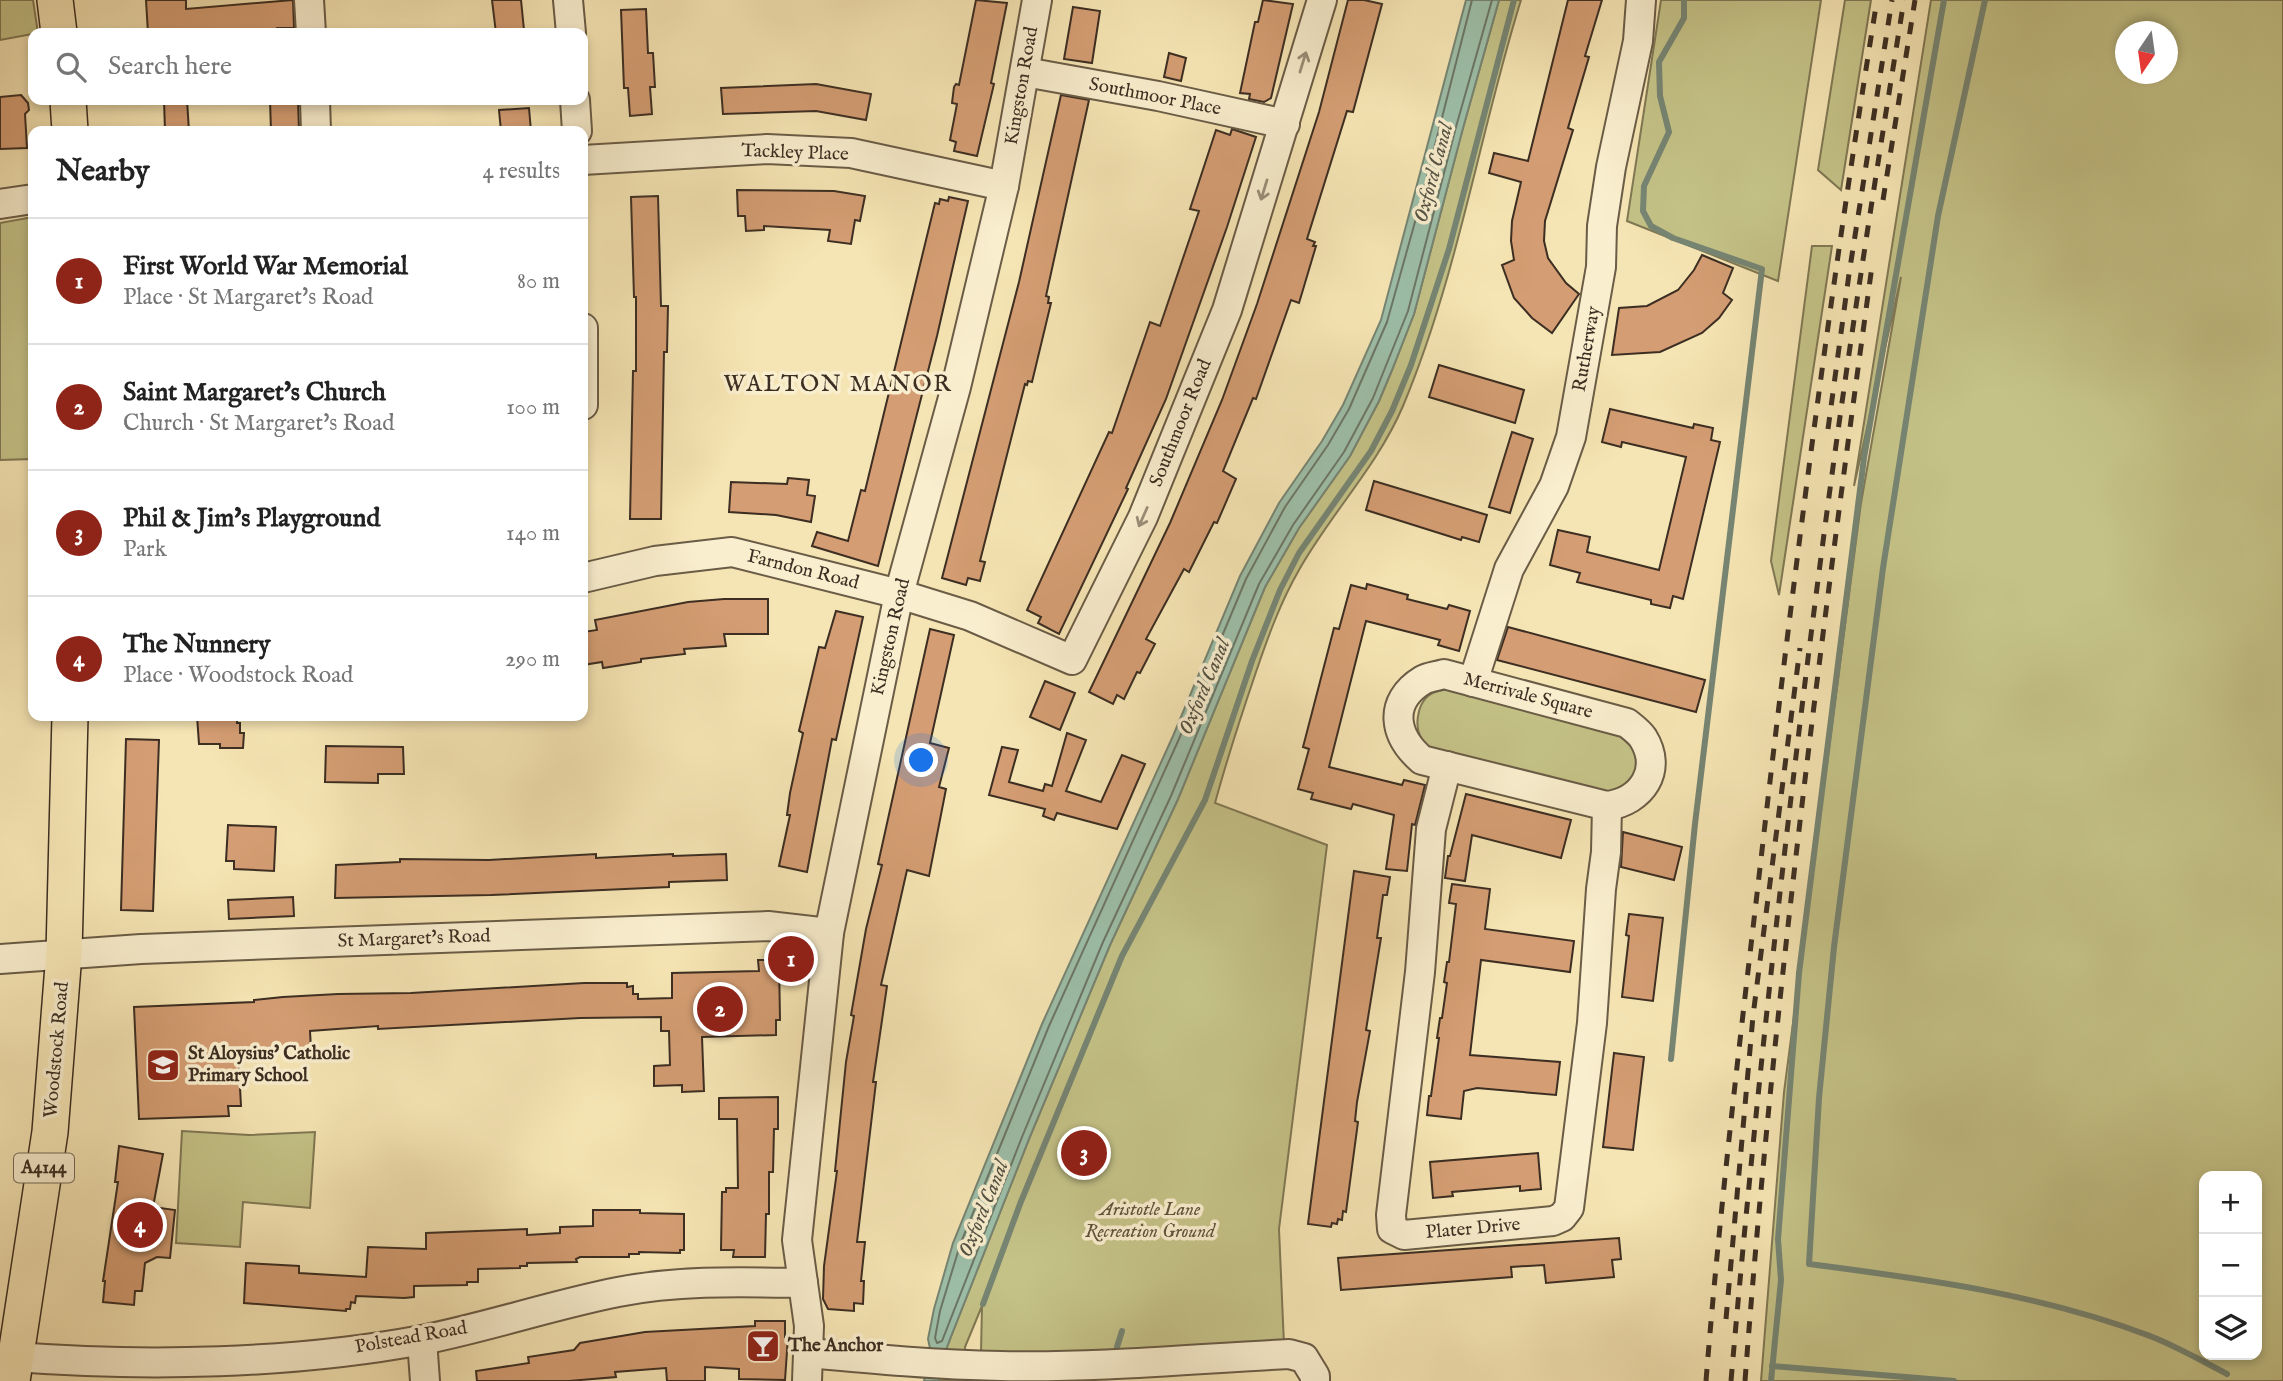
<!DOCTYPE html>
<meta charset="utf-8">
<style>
:root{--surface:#fff;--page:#f2f2f2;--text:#222;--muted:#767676;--line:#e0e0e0;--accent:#8f2418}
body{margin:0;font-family:"IM FELL English",serif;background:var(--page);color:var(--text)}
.controls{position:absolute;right:21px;bottom:21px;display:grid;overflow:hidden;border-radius:14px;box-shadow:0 4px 10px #0003}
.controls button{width:63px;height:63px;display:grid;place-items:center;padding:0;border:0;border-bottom:2px solid var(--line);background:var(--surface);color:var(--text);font:35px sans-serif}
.compass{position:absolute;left:2115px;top:21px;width:63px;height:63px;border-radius:50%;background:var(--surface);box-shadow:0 4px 10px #0003;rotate:193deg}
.you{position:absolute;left:922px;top:761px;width:24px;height:24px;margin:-18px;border:5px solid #fff;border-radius:50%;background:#1a73e8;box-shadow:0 0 0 10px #1a73e833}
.badge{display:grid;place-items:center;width:46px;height:46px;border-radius:50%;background:var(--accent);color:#fff;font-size:23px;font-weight:700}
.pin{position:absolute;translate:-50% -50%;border:4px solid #fff;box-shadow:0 2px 7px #0006}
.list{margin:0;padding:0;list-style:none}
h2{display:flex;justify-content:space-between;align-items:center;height:91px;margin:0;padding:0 28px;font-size:30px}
h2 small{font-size:23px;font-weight:400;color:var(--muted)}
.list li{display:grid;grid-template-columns:46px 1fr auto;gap:21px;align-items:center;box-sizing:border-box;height:126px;padding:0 28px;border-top:2px solid var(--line)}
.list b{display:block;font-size:26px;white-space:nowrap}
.list p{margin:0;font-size:23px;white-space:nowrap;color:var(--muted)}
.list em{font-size:23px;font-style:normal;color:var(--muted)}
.icon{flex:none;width:38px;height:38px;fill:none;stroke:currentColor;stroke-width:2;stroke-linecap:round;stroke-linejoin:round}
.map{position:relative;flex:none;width:2283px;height:1381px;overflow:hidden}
.search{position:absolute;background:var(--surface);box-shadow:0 4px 10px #0003;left:28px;top:28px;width:560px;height:77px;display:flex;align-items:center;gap:18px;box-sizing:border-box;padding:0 24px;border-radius:14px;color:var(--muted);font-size:26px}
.panel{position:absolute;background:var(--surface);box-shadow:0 4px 10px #0003;left:28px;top:126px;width:560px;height:595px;border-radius:14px}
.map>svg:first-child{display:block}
</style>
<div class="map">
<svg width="2283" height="1381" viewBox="0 0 2283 1381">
<rect width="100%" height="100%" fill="#f6e5b4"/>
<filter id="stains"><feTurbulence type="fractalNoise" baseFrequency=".00286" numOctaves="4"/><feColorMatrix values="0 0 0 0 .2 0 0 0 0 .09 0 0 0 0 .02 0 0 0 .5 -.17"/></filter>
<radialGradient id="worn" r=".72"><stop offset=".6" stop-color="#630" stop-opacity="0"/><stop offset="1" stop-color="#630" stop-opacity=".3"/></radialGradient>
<!-- green -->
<g fill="#c4c287" stroke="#807854" stroke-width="2" fill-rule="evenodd">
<polygon points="0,0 33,0 38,33 0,40"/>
<path d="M 1499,0 L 1521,0 C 1479,135 1458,275 1403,406 C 1377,467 1331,513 1299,570 C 1280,603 1268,637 1256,672 C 1241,716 1227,759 1215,803 L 1327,845 L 1279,1229 L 1284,1345 L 991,1355 L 981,1353 L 982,1306 L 965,1347 L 967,1379 L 1053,1381 L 939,1381 L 944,1355 L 952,1334 L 1029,1139 L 1110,945 L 1178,799 L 1265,587 L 1299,528 L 1350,456 L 1379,401 L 1392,370 L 1414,314 L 1463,128 Z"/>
<polygon points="1661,0 1821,0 1778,281 1627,221"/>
<polygon points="1845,0 1871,0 1841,190 1818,170"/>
<path d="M 1931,0 L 2283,0 L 2283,1381 L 1761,1381 L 1784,1092 L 1861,503 L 1901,277 L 1854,486 ZM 2126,32 L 2168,32 L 2168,74 L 2126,74 ZM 2204,1176 L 2257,1176 L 2257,1355 L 2204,1355 Z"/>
<polygon points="33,217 33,459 0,460 0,223"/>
<polygon points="1812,246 1832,246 1779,595 1771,561"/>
<path d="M 1450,689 L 1624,735 L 1647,761 L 1618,795 L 1435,752 C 1431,748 1425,744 1422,739 C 1414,728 1417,705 1428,696 C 1434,691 1442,690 1450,689 Z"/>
<polygon points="182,1131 249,1135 315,1132 310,1208 243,1202 240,1247 176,1243"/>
</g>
<!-- water -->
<polygon fill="#9dbfa9" stroke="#768573" stroke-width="2" points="1466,0 1499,0 1463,128 1414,314 1392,370 1379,401 1350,456 1299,528 1265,587 1178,799 1110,945 1029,1139 952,1334 944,1355 939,1381 924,1381 931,1353 928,1339 934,1309 953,1243 1042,1024 1173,736 1240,576 1279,503 1322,441 1343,405 1381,320"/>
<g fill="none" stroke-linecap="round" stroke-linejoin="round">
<!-- shore -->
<polyline stroke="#6c7666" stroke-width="2" points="1472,0 1420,204 1387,322 1349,409 1328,445 1285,507 1246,579 1179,739 1049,1026 960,1245 940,1311 935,1338 937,1343 942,1341 1022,1137 1103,942 1171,796 1259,584 1293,525 1344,452 1373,398 1385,368 1408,311 1456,127 1492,0"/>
<!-- stream -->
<g stroke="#768573" stroke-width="6">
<path d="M 1985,0 L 1938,216 L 1883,568 L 1834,947 L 1819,1098 L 1809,1264 C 1925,1279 2040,1294 2150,1336 C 2176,1346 2202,1361 2227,1374"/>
<polyline points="1671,1059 1695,824 1762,269 1673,238 1651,226 1643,211 1644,186 1669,132 1660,96 1659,62 1684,18 1684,0"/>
<polyline points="983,1304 1020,1204 1122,956 1205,800 1252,661 1280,590 1299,553 1371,451 1392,411 1411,365 1449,249 1514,0"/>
<polyline points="1117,1347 1122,1331"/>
<polyline points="1772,1366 1954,1381"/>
<polyline points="1771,1381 1781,1280 1778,1239 1799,973 1864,458 1944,0"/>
</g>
</g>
<!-- building -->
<g fill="#d49d73" stroke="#3c2e22" stroke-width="2">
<polygon points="146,0 186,0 186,9 293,0 294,28 277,28 278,33 148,33"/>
<polygon points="492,0 521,0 524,30 496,33"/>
<polygon points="976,0 1007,3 991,83 994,84 977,156 954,151 956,142 950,140 957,104 952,103 954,87 956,84 959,85"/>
<polygon points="1263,0 1293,4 1271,98 1264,102 1249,99 1250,94 1240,93 1255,22 1258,22"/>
<polygon points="1348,0 1364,0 1382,4 1353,112 1347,111 1307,239 1315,242 1313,246 1316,246 1302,293 1299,303 1291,300 1256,399 1253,398 1223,471 1236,479 1217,523 1214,522 1189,572 1184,569 1146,639 1155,644 1140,673 1137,672 1124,699 1117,695 1113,704 1089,692 1170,523 1222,400 1257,304 1319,112"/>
<polygon points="1568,0 1602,0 1585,56 1589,57 1568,128 1573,130 1545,221 1544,241 1548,258 1566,283 1579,294 1552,333 1532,318 1514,298 1502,265 1514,260 1511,241 1512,221 1521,182 1489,173 1494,153 1528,161"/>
<polygon points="1073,7 1100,11 1092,63 1064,59"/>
<polygon points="646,9 648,53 653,53 655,87 650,87 652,114 630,116 628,88 624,88 621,10"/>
<polygon points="1169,53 1186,58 1181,81 1164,77"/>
<polygon points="816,84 871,94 866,120 816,111 723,114 721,88"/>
<polygon points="21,95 28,103 29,110 25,114 27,148 0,149 0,97"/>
<polygon points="1061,95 1089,100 1046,296 1049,297 1048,303 1051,303 1032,382 1028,381 1027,385 1025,384 980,561 985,562 980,581 968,578 966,585 942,578 1019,282"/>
<polygon points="164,100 187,100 189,131 165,131"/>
<polygon points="270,100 298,100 299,131 271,131"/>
<polygon points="529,108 531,131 501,131 499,110"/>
<polygon points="1232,129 1256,137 1227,227 1166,399 1126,488 1128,489 1059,634 1038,623 1041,617 1027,610 1109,432 1112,433 1150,322 1160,326 1199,211 1190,209 1216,130 1230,135"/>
<polygon points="737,190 834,191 865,196 860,221 855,220 851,244 828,241 830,230 764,226 764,230 746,231 745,216 738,216"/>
<polygon points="658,196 661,306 668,306 667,352 664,352 661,519 630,519 633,371 636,371 636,297 634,297 631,197"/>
<polygon points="949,197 968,201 937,336 878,566 812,546 817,532 848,541 861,490 865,491 935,203 939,204 940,199 948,201"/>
<polygon points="1702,255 1733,268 1723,293 1732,300 1719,318 1702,333 1660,352 1612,355 1619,308 1647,306 1678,290 1694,270"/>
<polygon points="1439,365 1524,390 1515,423 1429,397"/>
<polygon points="1610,409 1693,428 1694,424 1713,428 1711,440 1720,442 1683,599 1673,596 1670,608 1651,604 1651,600 1577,582 1580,573 1550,565 1558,530 1590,537 1587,552 1659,570 1686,457 1622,442 1621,447 1602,442"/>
<polygon points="1512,432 1533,439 1510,513 1489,507"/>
<polygon points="788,478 809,480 807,495 815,496 811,522 776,515 729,512 731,482 787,484"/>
<polygon points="1374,481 1487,515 1479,542 1462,537 1461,540 1366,510"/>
<polygon points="1367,584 1408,595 1407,599 1447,609 1449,605 1470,611 1459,651 1438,645 1440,640 1366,621 1329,767 1402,785 1404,780 1425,785 1415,825 1412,824 1407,871 1386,869 1394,815 1353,804 1351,809 1311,799 1313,793 1298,789 1309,749 1303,747 1334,628 1339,629 1351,585 1366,589"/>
<polygon points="724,599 768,599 768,634 724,634 726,646 684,649 685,654 641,659 641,662 603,668 602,662 583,665 583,632 597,630 595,620 688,602"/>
<polygon points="836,611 863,617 836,740 832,739 807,872 779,866 790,815 787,815 790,793 803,733 799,731 819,647 825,648"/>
<polygon points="1508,627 1705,680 1696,712 1497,660"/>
<polygon points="930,629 954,635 930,743 949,748 939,787 946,789 929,876 907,870 881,985 887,986 873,1082 876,1082 857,1242 865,1242 861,1281 864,1281 863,1304 854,1303 854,1311 828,1309 823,1299 824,1266 837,1171 835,1171 846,1062 854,1016 851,1015 866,929 882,865 878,864"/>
<polygon points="1045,681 1075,693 1060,730 1030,717"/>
<polygon points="197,716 237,716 237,723 240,723 240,733 244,733 243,748 220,748 220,744 199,744"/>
<polygon points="1067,733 1086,740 1066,791 1101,802 1122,755 1145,764 1117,829 1057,813 1054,820 1043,816 1045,809 989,795 1002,747 1018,750 1009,782 1043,791 1045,784 1052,786"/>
<polygon points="126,739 159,740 153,911 121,910"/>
<polygon points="326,746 403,747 404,774 378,774 378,783 325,782"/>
<polygon points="1466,794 1571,820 1561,858 1472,835 1465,881 1445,878 1448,856 1450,856"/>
<polygon points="228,825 276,827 274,871 234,869 234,861 226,861"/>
<polygon points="1623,832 1682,847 1674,880 1621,867"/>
<polygon points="596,854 596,858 673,854 673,856 726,854 727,880 669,882 669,887 491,895 335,898 336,865 400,862 400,859 489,860"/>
<polygon points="1354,871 1390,877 1387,895 1383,895 1377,938 1381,938 1366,1030 1370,1031 1357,1102 1355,1121 1358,1122 1346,1212 1343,1211 1342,1220 1338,1219 1337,1224 1332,1223 1331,1227 1308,1224"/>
<polygon points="1452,884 1490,889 1485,929 1574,941 1570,972 1481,960 1470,1055 1560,1062 1556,1095 1477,1088 1464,1091 1461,1119 1427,1115 1429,1096 1431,1096 1439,1038 1437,1038 1440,1018 1442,1018 1447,983 1444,982 1447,962 1449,962 1456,904 1449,903"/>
<polygon points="293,897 294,916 229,919 228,900"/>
<polygon points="1629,914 1663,918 1653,1001 1622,997 1629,936 1626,935"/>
<polygon points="758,960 779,960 780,1020 776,1020 776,1035 702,1037 704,1091 682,1092 682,1085 654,1086 654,1066 670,1065 669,1031 661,1031 661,1017 580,1018 378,1029 378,1026 310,1031 311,1049 294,1050 293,1046 238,1050 241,1106 228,1106 229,1116 139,1119 134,1007 254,1002 254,1000 283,997 338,994 411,993 584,983 627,983 627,987 633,986 633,994 638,994 638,999 672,998 672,973 759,971"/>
<polygon points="1614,1053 1644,1057 1633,1150 1603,1147"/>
<polygon points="778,1097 778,1129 774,1129 773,1172 769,1172 769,1214 766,1214 765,1257 733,1257 734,1250 721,1250 722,1192 726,1192 726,1188 738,1188 737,1119 719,1119 719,1098"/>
<polygon points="119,1146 163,1154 153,1207 175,1210 170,1258 157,1257 145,1263 142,1291 135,1291 134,1305 103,1302 105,1281 103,1281 118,1182 115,1182"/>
<polygon points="1538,1153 1541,1189 1520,1191 1520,1186 1452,1192 1453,1196 1433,1198 1430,1162"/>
<polygon points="593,1210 640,1210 640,1213 684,1214 684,1250 680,1250 680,1253 639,1252 639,1254 629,1254 629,1257 580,1257 576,1259 577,1262 527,1263 527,1266 520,1266 520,1268 478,1269 478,1282 467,1282 467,1285 414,1286 414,1297 404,1298 356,1296 355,1303 351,1302 350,1309 346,1309 346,1311 244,1303 246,1263 299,1266 299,1273 366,1277 368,1247 426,1249 426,1233 527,1229 527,1235 560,1233 560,1227 593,1226"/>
<polygon points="1619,1238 1621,1259 1612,1260 1614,1277 1546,1283 1544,1265 1511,1267 1512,1277 1341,1290 1338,1258"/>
<polygon points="755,1321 785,1321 785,1337 788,1337 785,1380 739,1379 739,1369 705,1367 705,1381 667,1381 666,1368 615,1372 616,1377 569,1381 477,1381 476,1371 529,1363 528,1357 574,1350 580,1343 645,1332 755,1326"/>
</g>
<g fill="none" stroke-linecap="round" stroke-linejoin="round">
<!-- minor casing -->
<g stroke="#6a5c46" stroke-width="32">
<g id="minor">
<polyline points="309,0 311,33"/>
<polyline points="568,0 571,33"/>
<polyline points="1025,72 1158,96 1285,124"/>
<polyline points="315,100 316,131"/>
<polyline points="575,100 577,131"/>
<polyline points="583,160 767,149 851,153 1004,186"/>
<polyline points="0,204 33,199"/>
<polyline points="583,328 583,405"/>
<polyline points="583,578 655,561 732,552 899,594 970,616 1072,660 1143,517 1227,310 1322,0"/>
<path d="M 1444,674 L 1627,723 C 1632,727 1639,732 1643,738 C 1663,770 1642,801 1607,806 L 1422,760 C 1394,736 1387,702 1423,680 C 1428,677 1438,676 1444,674 Z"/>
<polyline points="1473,682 1509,569 1554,486 1571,437 1601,267 1602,226 1611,167 1638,41 1641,0"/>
<polyline points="1447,766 1431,829 1420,972 1391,1215 1392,1229 1404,1235 1553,1221 1562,1217 1569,1208 1592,1023 1601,889 1606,852 1607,806"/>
<polyline points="0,959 141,949 768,926 829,933"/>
<polyline points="422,1340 425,1381"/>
<path d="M 809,1353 C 873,1359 937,1365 1001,1366 C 1097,1368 1193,1359 1289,1354 L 1304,1358 L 1315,1376 L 1315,1381"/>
<path d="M 15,1357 C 146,1367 293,1364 422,1340 C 488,1327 552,1305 618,1292 C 679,1280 741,1282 803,1283"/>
<polyline points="807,1381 809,1326 797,1240 829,933 899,594 956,387 1004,186 1037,0"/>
</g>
</g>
<!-- major casing -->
<g stroke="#3c2e22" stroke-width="38">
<g id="major">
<polyline points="55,0 59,33"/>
<polyline points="68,100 70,131"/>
<polyline points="12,1381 50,1132 64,953 70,716"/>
</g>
</g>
<!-- minor -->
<use href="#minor" stroke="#f9eece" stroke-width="28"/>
<!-- major -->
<use href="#major" stroke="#f6e5b4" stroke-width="35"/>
<!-- rail -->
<g stroke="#3c2e22" stroke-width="5" stroke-dasharray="12 12" stroke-linecap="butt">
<polyline points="1883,200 1915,0"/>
<polyline points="1828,429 1849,274 1892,0"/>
<polyline points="1726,1319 1753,1016 1800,648"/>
<path d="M 1706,1381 C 1719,1218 1738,1056 1757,894 C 1791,595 1829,297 1877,0"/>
<path d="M 1731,1381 C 1756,1093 1788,806 1826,519 C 1849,345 1876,173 1904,0"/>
<path d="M 1745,1381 C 1773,1008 1821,637 1872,266"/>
</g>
</g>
<!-- one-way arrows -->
<defs><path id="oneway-shaft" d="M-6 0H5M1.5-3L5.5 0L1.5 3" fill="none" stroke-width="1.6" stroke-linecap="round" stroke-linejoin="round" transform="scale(1.75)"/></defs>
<g stroke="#9a8e78">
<use href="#oneway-shaft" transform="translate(1303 62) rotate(-73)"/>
<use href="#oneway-shaft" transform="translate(1264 190) rotate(107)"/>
<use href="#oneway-shaft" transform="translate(1143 517) rotate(114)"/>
</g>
<!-- icons -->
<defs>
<g id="school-square" transform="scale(1.75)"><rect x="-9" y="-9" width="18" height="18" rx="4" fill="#8f2418" stroke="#f9eece"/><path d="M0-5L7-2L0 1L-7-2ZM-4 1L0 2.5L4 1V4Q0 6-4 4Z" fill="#fff"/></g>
<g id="bar-square" transform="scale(1.75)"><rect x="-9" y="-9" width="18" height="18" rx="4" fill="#8f2418" stroke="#f9eece"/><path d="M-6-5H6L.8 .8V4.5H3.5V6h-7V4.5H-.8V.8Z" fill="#fff"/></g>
</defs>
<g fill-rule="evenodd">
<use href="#school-square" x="163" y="1065"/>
<use href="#bar-square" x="763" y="1346"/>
</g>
<g text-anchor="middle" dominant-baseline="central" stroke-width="7" stroke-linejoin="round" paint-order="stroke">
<!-- shield labels -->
<rect fill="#f9eece" stroke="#756856" stroke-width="2" x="14" y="1153.5" width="60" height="29" rx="5"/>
<g font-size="18" font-weight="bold" fill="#3c2e22">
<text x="44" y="1168">A4144</text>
</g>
<!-- street labels -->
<g font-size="19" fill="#3c2e22" stroke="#f9eece">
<text transform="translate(1022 86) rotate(-80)">Kingston Road</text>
<text transform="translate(1155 97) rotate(11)">Southmoor Place</text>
<text transform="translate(795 153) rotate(2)">Tackley Place</text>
<text transform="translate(1587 349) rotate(-80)">Rutherway</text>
<text transform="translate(1181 423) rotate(-68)">Southmoor Road</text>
<text transform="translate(803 570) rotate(14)">Farndon Road</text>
<text transform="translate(891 637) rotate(-77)">Kingston Road</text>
<text transform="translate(1528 696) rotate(15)">Merrivale Square</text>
<text transform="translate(414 939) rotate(-2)">St Margaret's Road</text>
<text transform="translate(57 1050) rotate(-85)">Woodstock Road</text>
<text transform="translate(1473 1229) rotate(-5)">Plater Drive</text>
<text transform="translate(411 1338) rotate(-10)">Polstead Road</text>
</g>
<!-- poi labels -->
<g font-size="19" font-weight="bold" fill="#3c2e22" stroke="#f9eece" text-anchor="start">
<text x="188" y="1054">St Aloysius' Catholic<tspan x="188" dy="22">Primary School</tspan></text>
<text x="788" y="1346">The Anchor</text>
</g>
<!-- park labels -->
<g font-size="19" font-style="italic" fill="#5e533b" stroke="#f9eece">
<text x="1150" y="1210">Aristotle Lane<tspan x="1150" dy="22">Recreation Ground</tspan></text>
</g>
<!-- water labels -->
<g font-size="21" font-style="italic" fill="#545244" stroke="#f9eece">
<text transform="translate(1434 173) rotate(-75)">Oxford Canal</text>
<text transform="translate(1205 687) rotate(-67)">Oxford Canal</text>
<text transform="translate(984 1209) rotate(-68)">Oxford Canal</text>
</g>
<!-- quarter labels -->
<g font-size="23" letter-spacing="2" fill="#3c2e22" stroke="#f9eece">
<text x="838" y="384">WALTON MANOR</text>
</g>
</g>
<rect width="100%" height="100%" filter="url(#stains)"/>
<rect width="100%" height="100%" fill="url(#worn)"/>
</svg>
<div class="controls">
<button>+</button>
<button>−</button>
<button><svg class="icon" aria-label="layers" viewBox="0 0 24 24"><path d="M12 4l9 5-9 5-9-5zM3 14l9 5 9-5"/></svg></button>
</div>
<svg class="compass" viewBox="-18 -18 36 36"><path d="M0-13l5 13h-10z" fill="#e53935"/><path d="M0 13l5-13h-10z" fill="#767676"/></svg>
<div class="you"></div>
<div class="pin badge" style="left:791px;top:959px">1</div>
<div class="pin badge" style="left:720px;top:1009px">2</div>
<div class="pin badge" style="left:1084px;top:1153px">3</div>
<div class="pin badge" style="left:140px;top:1225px">4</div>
<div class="search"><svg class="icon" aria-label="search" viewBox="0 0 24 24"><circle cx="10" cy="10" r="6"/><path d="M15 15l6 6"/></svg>Search here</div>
<section class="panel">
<h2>Nearby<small>4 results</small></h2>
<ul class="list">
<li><span class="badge">1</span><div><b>First World War Memorial</b><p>Place · St Margaret's Road</p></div><em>80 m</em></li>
<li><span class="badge">2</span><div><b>Saint Margaret's Church</b><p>Church · St Margaret's Road</p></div><em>100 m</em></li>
<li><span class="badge">3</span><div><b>Phil &amp; Jim's Playground</b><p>Park</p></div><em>140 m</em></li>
<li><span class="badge">4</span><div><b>The Nunnery</b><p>Place · Woodstock Road</p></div><em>290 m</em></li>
</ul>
</section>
</div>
